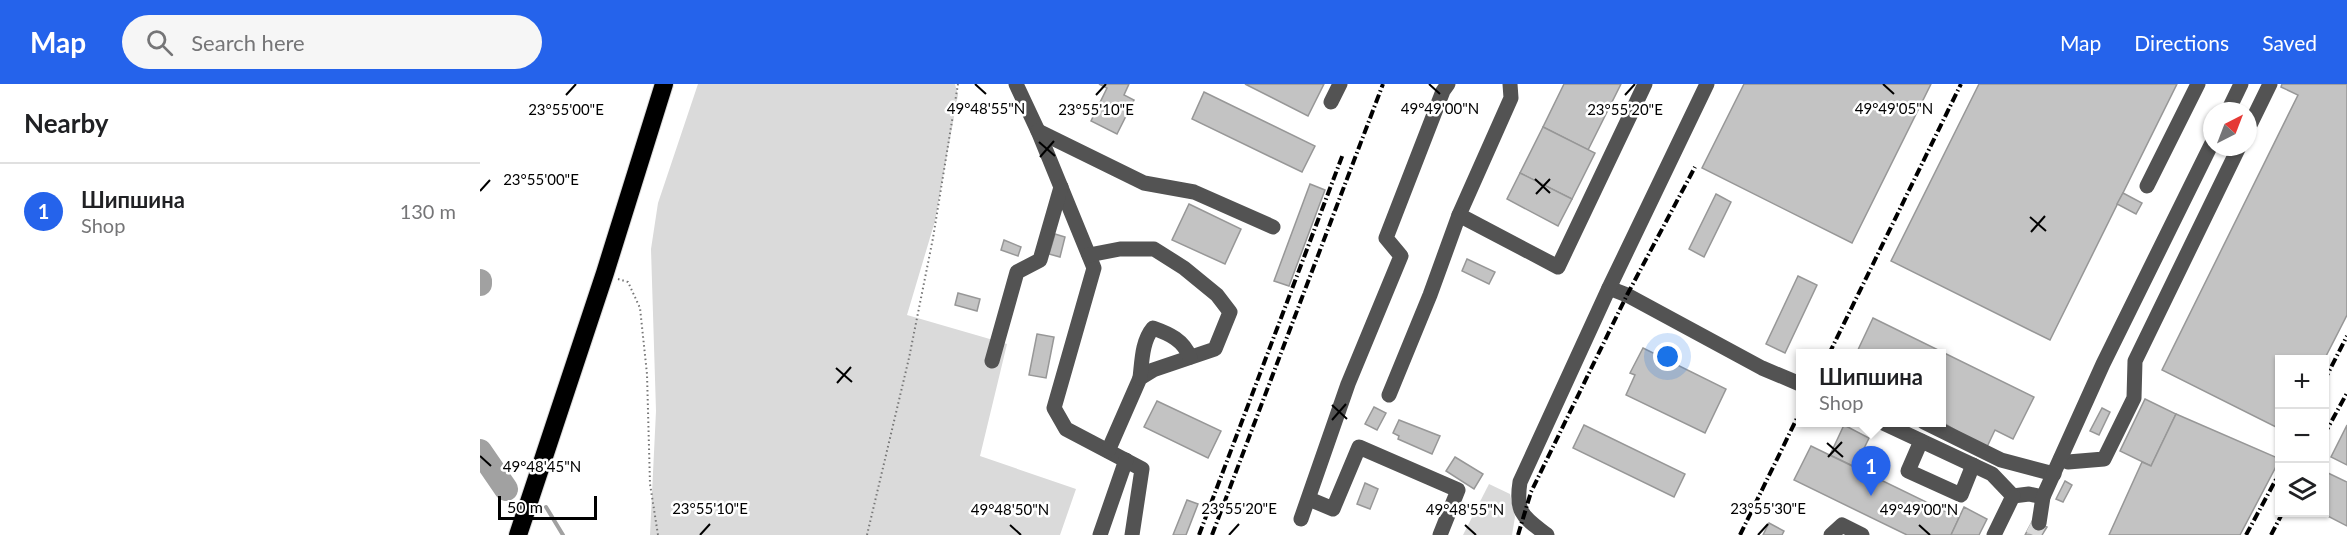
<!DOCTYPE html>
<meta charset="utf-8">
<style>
:root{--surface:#fff;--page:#f6f6f6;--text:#202124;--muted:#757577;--line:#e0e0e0;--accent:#2563eb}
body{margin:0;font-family:Lato,sans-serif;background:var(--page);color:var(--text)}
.controls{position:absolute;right:18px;bottom:18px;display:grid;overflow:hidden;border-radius:0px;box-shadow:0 2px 4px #0004}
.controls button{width:54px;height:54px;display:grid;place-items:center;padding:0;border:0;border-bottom:2px solid var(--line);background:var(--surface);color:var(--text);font:30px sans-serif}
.compass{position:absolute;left:1723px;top:18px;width:54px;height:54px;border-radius:50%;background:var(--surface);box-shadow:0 2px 4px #0004;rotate:42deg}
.scale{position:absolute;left:18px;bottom:15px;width:99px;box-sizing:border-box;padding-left:6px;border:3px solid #000;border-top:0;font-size:16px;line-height:21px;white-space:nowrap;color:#000;-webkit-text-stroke:4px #fff;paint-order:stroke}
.you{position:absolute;left:1188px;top:273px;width:21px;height:21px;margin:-15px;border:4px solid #fff;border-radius:50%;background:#1a73e8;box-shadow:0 0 0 9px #1a73e833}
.badge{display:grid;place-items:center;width:39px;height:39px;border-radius:50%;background:var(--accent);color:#fff;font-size:20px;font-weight:700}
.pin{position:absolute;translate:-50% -50px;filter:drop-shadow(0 2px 3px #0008)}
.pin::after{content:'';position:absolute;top:32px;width:21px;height:18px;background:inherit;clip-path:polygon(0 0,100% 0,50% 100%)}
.popup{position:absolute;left:1316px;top:265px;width:150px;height:78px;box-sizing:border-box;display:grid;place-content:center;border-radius:0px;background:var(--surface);filter:drop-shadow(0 2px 4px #0005);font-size:20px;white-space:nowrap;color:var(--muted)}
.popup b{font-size:22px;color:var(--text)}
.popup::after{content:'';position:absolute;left:50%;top:100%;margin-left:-12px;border:12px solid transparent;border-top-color:var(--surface)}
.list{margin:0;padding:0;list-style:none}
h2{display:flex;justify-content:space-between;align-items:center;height:78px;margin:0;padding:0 24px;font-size:26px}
h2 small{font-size:20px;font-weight:400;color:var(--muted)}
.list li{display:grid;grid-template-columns:39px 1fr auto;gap:18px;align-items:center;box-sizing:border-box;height:96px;padding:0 24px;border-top:2px solid var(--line)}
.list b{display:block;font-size:22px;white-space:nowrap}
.list p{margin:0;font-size:20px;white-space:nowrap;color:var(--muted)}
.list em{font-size:20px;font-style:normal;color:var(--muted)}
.icon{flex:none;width:33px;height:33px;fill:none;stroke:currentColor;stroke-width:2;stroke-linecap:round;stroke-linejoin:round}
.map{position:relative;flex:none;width:1867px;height:451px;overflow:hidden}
header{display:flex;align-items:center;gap:36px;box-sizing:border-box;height:84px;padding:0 30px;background:var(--accent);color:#fff}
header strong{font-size:28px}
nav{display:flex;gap:33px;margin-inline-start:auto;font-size:21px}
.search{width:420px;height:54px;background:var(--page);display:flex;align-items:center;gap:15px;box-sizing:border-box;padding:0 21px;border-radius:33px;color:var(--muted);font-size:22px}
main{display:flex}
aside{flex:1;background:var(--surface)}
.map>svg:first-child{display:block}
</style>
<header>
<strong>Map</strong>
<div class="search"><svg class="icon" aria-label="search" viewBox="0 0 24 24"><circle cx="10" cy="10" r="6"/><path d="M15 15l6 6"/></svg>Search here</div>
<nav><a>Map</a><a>Directions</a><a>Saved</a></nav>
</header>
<main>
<aside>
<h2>Nearby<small></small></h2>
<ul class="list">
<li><span class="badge">1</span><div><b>Шипшина</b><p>Shop</p></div><em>130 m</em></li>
</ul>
</aside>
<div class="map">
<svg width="1867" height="451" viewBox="0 0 1867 451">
<rect width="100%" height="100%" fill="#fff"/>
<!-- green -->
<g fill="#dadada">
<polygon points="218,0 475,0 478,11 455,137 427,231 527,260 500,372 596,405 580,451 170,451 176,327 171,165 178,119"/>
<polygon points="1009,400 1030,410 1035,433 1032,451 983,451"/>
</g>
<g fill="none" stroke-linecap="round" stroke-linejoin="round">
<!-- stream -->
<polyline stroke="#a1a1a1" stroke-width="4" points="66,423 83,451"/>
<!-- river -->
<g stroke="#a1a1a1" stroke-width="24">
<polyline points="0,197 0,200"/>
<polyline points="0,367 26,405"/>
</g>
</g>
<!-- building -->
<g fill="#c3c3c3" stroke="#979797" stroke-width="1.5">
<polygon points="619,0 649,0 644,11 654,16 637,50 611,37 627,4"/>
<polygon points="765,0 844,0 828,32"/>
<polygon points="1084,0 1141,0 1108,66 1063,43"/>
<polygon points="1264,0 1451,0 1372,159 1222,84"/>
<polygon points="1499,0 1697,0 1570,256 1411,177"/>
<polygon points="1802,0 1867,0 1867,231 1844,276 1800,276 1800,345 1682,286 1818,11 1801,3"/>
<polygon points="724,8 835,62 822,88 712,35"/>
<polygon points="1063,43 1115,69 1092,115 1040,89"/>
<polygon points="1040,89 1092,115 1078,142 1027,115"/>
<polygon points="830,100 845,106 809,202 794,197"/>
<polygon points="1643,109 1662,119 1656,130 1637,120"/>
<polygon points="1236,110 1251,118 1224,173 1209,165"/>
<polygon points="709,120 761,145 745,180 692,156"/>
<polygon points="575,150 585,153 580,173 569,170"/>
<polygon points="524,156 541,163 538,172 521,166"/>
<polygon points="987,175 1015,188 1009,200 982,187"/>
<polygon points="1318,192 1337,201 1305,269 1286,260"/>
<polygon points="478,209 500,215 497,227 475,221"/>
<polygon points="1393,234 1554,313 1533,355 1515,346 1506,365 1462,338 1462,270 1376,270"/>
<polygon points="557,250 574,253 566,294 549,291"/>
<polygon points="1163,264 1246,305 1225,349 1146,311 1155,291 1150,289"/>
<polygon points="1665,315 1696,330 1671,382 1640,367"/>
<polygon points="677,317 741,347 728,374 664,343"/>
<polygon points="894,323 906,329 897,346 885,340"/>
<polygon points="1622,324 1630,328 1619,351 1610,347"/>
<polygon points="1696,330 1800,375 1760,451 1629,451 1662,378 1671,382"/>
<polygon points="919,336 960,352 952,370 918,355 919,352 913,349"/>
<polygon points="1104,341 1205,390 1194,413 1093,364"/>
<polygon points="1364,341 1389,354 1375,383 1350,371"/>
<polygon points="1867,341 1867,381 1851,373"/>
<polygon points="1331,362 1479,434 1471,451 1427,451 1314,396"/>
<polygon points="975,373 1003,390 994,405 966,387"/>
<polygon points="1848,389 1867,398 1867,442 1840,428 1844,428 1844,396"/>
<polygon points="1585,397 1592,401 1583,418 1576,415"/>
<polygon points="885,399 898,405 890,425 877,420"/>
<polygon points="707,416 718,420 706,451 693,451"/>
<polygon points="1484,423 1507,435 1499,451 1471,451"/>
<polygon points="1553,436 1567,443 1562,451 1545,451"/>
<polygon points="1289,439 1304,447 1302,451 1283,451"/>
</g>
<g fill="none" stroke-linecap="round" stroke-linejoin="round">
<!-- minor-tunnel -->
<polyline stroke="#d9d9d9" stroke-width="15" stroke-dasharray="15 8" stroke-linecap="butt" points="1553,451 1559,439"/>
<!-- highway casing -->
<g stroke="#dbdbdb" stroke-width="20">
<polyline id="highway" points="38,451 125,189 184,0"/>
</g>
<!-- path -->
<g stroke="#757575" stroke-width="2" stroke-dasharray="1.5 3" stroke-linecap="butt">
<polyline points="138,195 148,198 160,224 167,290 170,400 178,451"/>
<polyline points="387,451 429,274 453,154 478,0"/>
</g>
<!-- minor -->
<g stroke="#535353" stroke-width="15">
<polyline points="536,0 558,47 614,184 574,324 586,345 662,385 652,451"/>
<polyline points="1030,0 1031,14 979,131 1078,183 1165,0"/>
<polyline points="851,18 860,0"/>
<polyline points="1748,27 1761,0"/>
<polyline points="1768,45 1790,0"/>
<polyline points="558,47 664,99 714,108 793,143"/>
<polyline points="1667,102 1718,0"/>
<polyline points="609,171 640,165 674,165 704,184 737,211 750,228 735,265 673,286 660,294 628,367"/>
<polyline points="1129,204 1147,211 1282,284 1320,300"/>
<polyline points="512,277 537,188 560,176 581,103"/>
<path d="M 660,294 C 662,277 662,257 673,244 C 690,250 703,256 710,273"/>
<polyline points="909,311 950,211 979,131"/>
<polyline points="1401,338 1512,390 1533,412"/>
<polyline points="1444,338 1521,376 1574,390"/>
<polyline points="1441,357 1428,387 1481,411 1493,381"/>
<polyline points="1581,374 1588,378 1624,375 1654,314 1655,277 1759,63"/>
<polyline points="1533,412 1549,410 1563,413"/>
<polyline points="829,415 853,425 879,363 978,406 960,451"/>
<polyline points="821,435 868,300 921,172 906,154 963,7 968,0"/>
<polyline points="1559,439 1563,413 1623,280 1732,59"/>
<polyline points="620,451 646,376"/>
<path d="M 1067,451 C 1044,433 1035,430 1040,398 L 1129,204 L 1227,0"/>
<polyline points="1351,451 1362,441 1382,451"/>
<polyline points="1514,451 1533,412"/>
</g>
<!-- highway -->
<use href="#highway" stroke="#000" stroke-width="18"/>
<!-- rail -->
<g stroke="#000" stroke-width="4" stroke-dasharray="9 3 1.5 3" stroke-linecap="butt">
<polyline points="1349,270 1481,0"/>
<polyline points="1844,297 1867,252"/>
<polyline points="1844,351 1867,309"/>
<polyline points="719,451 863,70"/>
<polyline points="732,451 903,0"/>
<polyline points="1038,451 1051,408 1147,211 1215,83"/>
<polyline points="1260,451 1320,328"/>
<polyline points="1766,451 1800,388"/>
<polyline points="1791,451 1803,428"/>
</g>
</g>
<!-- ticks -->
<path fill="none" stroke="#000" stroke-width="2" d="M 495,0 L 506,10M 949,0 L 960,10M 1403,0 L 1414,10M 86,11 L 96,0M 616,11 L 626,0M 1145,11 L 1155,0M 559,58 L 575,72M 560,73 L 574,57M 1055,95 L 1070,109M 0,107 L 10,96M 1056,110 L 1070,95M 1550,133 L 1566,147M 1551,148 L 1565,132M 356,284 L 372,298M 357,299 L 371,283M 852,321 L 867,335M 852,336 L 866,320M 1347,359 L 1363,373M 0,372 L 11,382M 1348,373 L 1362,358M 530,441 L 541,451M 985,441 L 996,451M 1439,441 L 1450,451M 220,451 L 230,440M 749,451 L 759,440M 1278,451 L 1288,440"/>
<g font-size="15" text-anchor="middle" fill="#000" stroke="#fff" stroke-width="5" stroke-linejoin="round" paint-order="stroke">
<text x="506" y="30">49°48'55"N</text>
<text x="960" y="30">49°49'00"N</text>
<text x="1414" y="30">49°49'05"N</text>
<text x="86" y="31">23°55'00"E</text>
<text x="616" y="31">23°55'10"E</text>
<text x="1145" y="31">23°55'20"E</text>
<text x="61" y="101">23°55'00"E</text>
<text x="62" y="388">49°48'45"N</text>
<text x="230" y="430">23°55'10"E</text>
<text x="759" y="430">23°55'20"E</text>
<text x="1288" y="430">23°55'30"E</text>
<text x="530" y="431">49°48'50"N</text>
<text x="985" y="431">49°48'55"N</text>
<text x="1439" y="431">49°49'00"N</text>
</g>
</svg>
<div class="controls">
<button>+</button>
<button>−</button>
<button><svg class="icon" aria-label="layers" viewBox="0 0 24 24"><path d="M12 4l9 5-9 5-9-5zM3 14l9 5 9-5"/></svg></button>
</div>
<svg class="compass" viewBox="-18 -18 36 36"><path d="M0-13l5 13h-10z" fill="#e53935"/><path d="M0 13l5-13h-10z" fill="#757577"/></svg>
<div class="scale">50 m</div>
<div class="you"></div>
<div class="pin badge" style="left:1391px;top:412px">1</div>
<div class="popup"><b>Шипшина</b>Shop</div>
</div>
</main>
